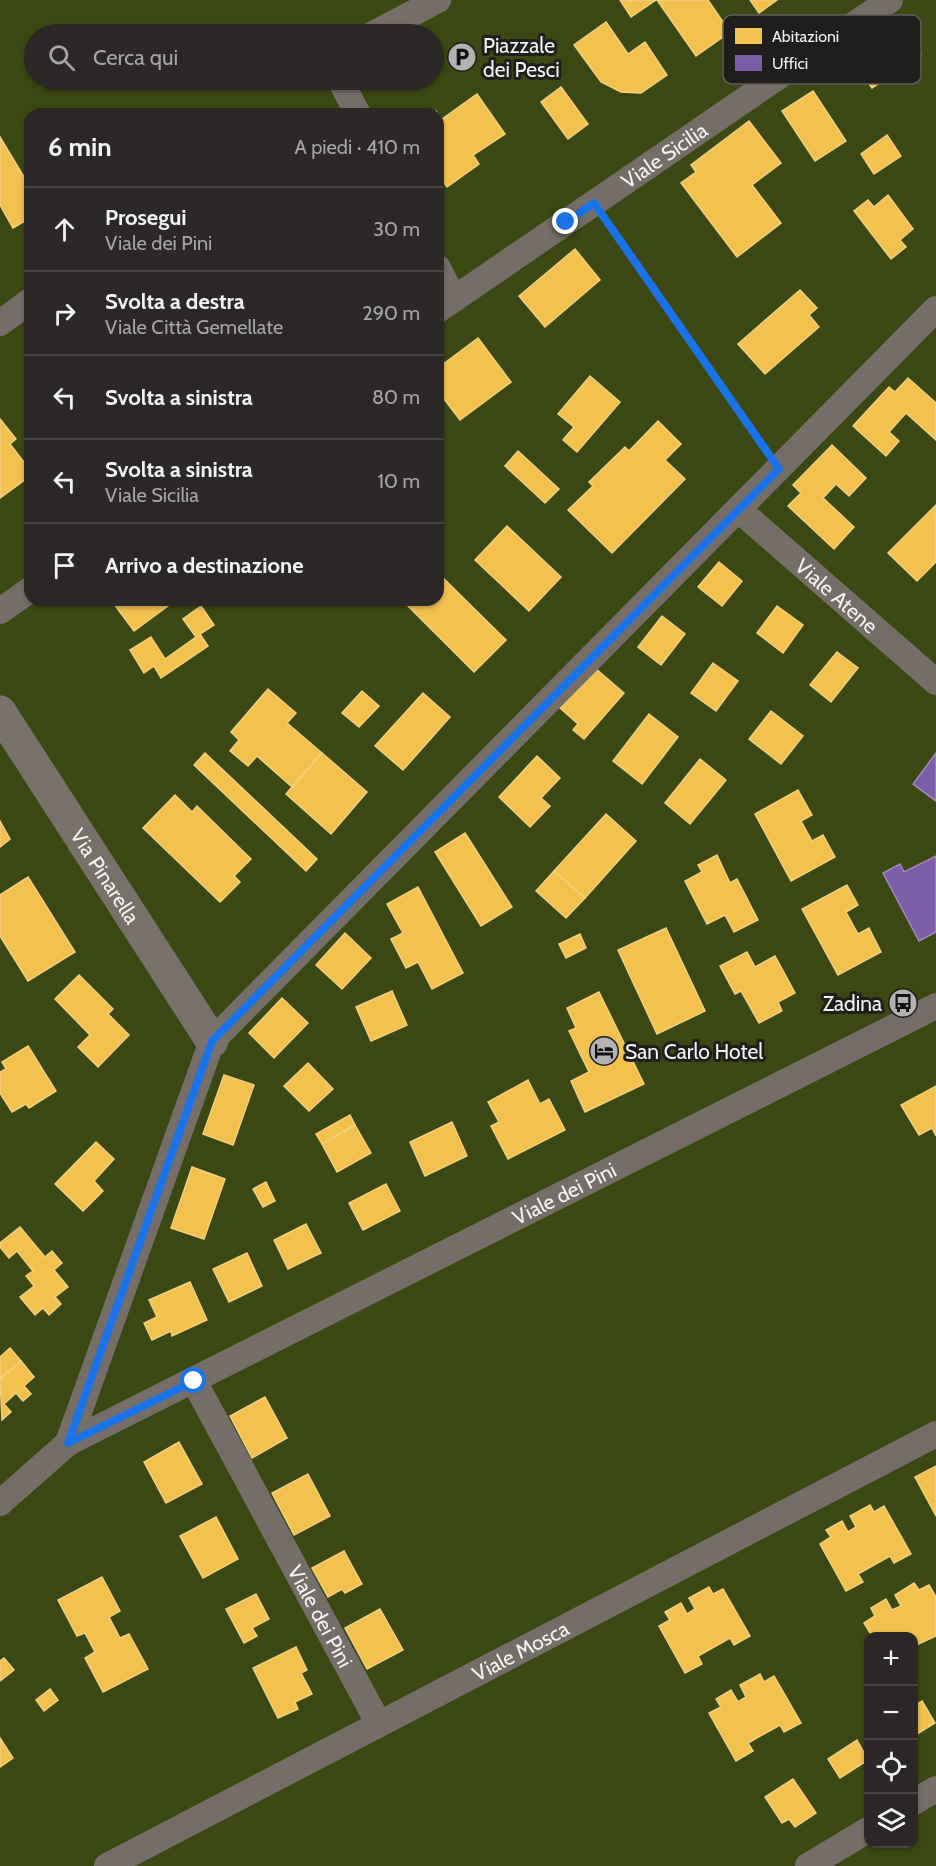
<!DOCTYPE html>
<html lang="it">
<meta charset="utf-8">
<style>
:root{--surface:#2b2827;--page:#33302f;--text:#f1f3f6;--muted:#a6a6a7;--line:#474444}
body{margin:0;font-family:Cabin,sans-serif;background:var(--page);color:var(--text)}
.controls{position:absolute;right:18px;bottom:18px;display:grid;overflow:hidden;border-radius:12px;box-shadow:0 2px 4px #0004}
.controls button{width:54px;height:54px;display:grid;place-items:center;padding:0;border:0;border-bottom:2px solid var(--line);background:var(--surface);color:var(--text);font:30px sans-serif}
.stop{position:absolute;width:18px;height:18px;margin:-14px;border:4px solid #1a73e8;border-radius:50%;background:#fff}
.stop.end{background:#1a73e8;border-color:#fff;box-shadow:0 2px 6px #0008}
.list{margin:0;padding:0;list-style:none}
h2{display:flex;justify-content:space-between;align-items:center;height:78px;margin:0;padding:0 24px;font-size:26px}
h2 small{font-size:20px;font-weight:400;color:var(--muted)}
.list li{display:grid;grid-template-columns:39px 1fr auto;gap:18px;align-items:center;box-sizing:border-box;height:84px;padding:0 24px;border-top:2px solid var(--line)}
.list b{display:block;font-size:22px;white-space:nowrap}
.list p{margin:0;font-size:20px;white-space:nowrap;color:var(--muted)}
.list em{font-size:20px;font-style:normal;color:var(--muted)}
.icon{flex:none;width:33px;height:33px;fill:none;stroke:currentColor;stroke-width:2;stroke-linecap:round;stroke-linejoin:round}
.map{position:relative;flex:none;width:936px;height:1866px;overflow:hidden}
.search{position:absolute;background:var(--surface);box-shadow:0 2px 4px #0004;left:24px;top:24px;width:420px;height:66px;display:flex;align-items:center;gap:15px;box-sizing:border-box;padding:0 21px;border-radius:33px;color:var(--muted);font-size:22px}
.panel{position:absolute;background:var(--surface);box-shadow:0 2px 4px #0004;left:24px;top:108px;width:420px;height:498px;border-radius:18px}
.map>svg:first-child{display:block}
</style>
<div class="map">
<svg width="936" height="1866" viewBox="0 0 936 1866">
<rect width="100%" height="100%" fill="#393634"/>
<!-- green -->
<path fill="#3c4813" fill-rule="evenodd" d="M 0,0 L 936,0 L 936,1866 L 836,1866 L 849,1857 L 834,1866 L 0,1866 ZM 34,34 L 434,34 L 434,80 L 34,80 ZM 30,114 L 438,114 L 438,600 L 30,600 ZM 868,1636 L 914,1636 L 914,1844 L 868,1844 Z"/>
<!-- homes -->
<g fill="#f2c14e" stroke="#f3d07f" stroke-width="1.5">
<polygon points="620,0 656,0 631,17"/>
<polygon points="657,0 708,0 730,32 696,56"/>
<polygon points="750,0 777,0 759,13"/>
<polygon points="606,22 628,54 645,42 667,75 641,93 621,92 601,82 574,45"/>
<polygon points="902,28 921,55 872,88 853,61"/>
<polygon points="561,87 588,124 568,139 541,102"/>
<polygon points="813,91 846,141 815,161 782,111"/>
<polygon points="477,94 505,134 473,155 479,164 447,187 438,174 438,114 431,114 436,111 442,119"/>
<polygon points="749,121 781,163 752,185 781,223 737,257 681,183 696,172 691,165"/>
<polygon points="887,135 901,156 874,174 861,154"/>
<polygon points="0,137 30,187 30,218 13,228 0,205"/>
<polygon points="888,195 913,229 900,240 906,247 891,259 854,211 868,200 874,207"/>
<polygon points="575,249 600,280 545,327 519,296"/>
<polygon points="800,290 817,308 809,315 819,327 765,374 738,344"/>
<polygon points="478,338 511,382 460,420 438,391 438,368"/>
<polygon points="590,376 620,402 577,452 563,440 574,427 558,414"/>
<polygon points="908,378 936,403 936,440 906,413 889,432 899,441 886,456 853,426 889,387 895,392"/>
<polygon points="0,419 16,439 10,444 30,470 30,476 0,498"/>
<polygon points="658,421 681,444 665,460 685,479 612,553 568,510 593,486 589,482 625,447 629,451"/>
<polygon points="832,445 866,478 849,496 836,484 823,498 854,527 834,549 788,506 801,493 793,485"/>
<polygon points="518,451 559,489 545,503 505,466"/>
<polygon points="936,505 936,562 917,581 888,553"/>
<polygon points="507,526 561,577 529,611 475,560"/>
<polygon points="719,562 742,581 722,606 698,587"/>
<polygon points="438,573 506,640 474,672 402,600 438,600"/>
<polygon points="111,600 176,600 134,631"/>
<polygon points="201,606 214,625 200,634 208,646 161,678 154,666 144,673 130,650 151,637 165,659 196,637 183,619"/>
<polygon points="777,606 803,625 783,653 757,633"/>
<polygon points="662,616 685,634 661,665 638,647"/>
<polygon points="837,652 858,668 831,702 810,685"/>
<polygon points="713,663 738,681 716,711 691,693"/>
<polygon points="595,668 624,693 584,739 573,730 578,724 560,708"/>
<polygon points="268,689 296,713 287,723 322,753 292,787 257,756 248,766 230,751 239,740 231,732"/>
<polygon points="362,691 379,706 359,727 342,713"/>
<polygon points="423,693 450,717 403,770 375,746"/>
<polygon points="771,711 803,736 781,764 749,739"/>
<polygon points="649,714 678,737 642,784 613,761"/>
<polygon points="205,753 317,859 306,871 194,765"/>
<polygon points="322,753 367,792 331,834 286,794"/>
<polygon points="537,756 560,778 541,798 550,806 530,827 499,797"/>
<polygon points="700,759 726,780 690,824 665,803"/>
<polygon points="798,790 812,815 801,821 812,841 823,835 835,857 791,881 755,814"/>
<polygon points="175,795 192,812 197,806 251,859 234,876 240,882 220,902 143,828"/>
<polygon points="606,814 636,841 585,898 554,871"/>
<polygon points="0,821 10,839 0,847"/>
<polygon points="465,833 512,907 481,926 435,852"/>
<polygon points="717,855 730,883 737,879 758,920 734,932 725,915 707,924 685,881 702,872 698,865"/>
<polygon points="554,871 585,898 566,918 536,891"/>
<polygon points="28,877 75,952 28,981 0,936 0,895"/>
<polygon points="847,885 858,905 846,912 858,934 869,928 881,952 838,975 802,909"/>
<polygon points="418,887 463,973 432,989 418,962 406,968 391,939 403,933 387,904"/>
<polygon points="666,928 705,1011 657,1034 618,950"/>
<polygon points="345,933 371,958 342,989 316,965"/>
<polygon points="580,934 586,948 566,958 559,944"/>
<polygon points="747,952 755,967 775,956 795,993 778,1002 782,1011 759,1023 741,991 735,994 720,966"/>
<polygon points="79,975 113,1009 108,1014 129,1035 98,1067 78,1047 90,1035 55,999"/>
<polygon points="392,991 407,1025 371,1041 356,1007"/>
<polygon points="599,992 644,1084 585,1112 571,1081 589,1072 569,1031 576,1028 567,1008"/>
<polygon points="282,998 308,1023 274,1058 249,1033"/>
<polygon points="28,1046 56,1091 29,1108 26,1104 12,1112 0,1093 0,1072 6,1069 2,1062"/>
<polygon points="308,1063 333,1089 309,1111 284,1086"/>
<polygon points="224,1075 254,1085 233,1145 203,1134"/>
<polygon points="528,1080 540,1104 549,1099 565,1130 508,1159 491,1126 499,1122 488,1102"/>
<polygon points="936,1086 936,1136 932,1128 919,1135 901,1105"/>
<polygon points="350,1115 355,1125 322,1144 316,1134"/>
<polygon points="452,1122 467,1156 425,1176 410,1142"/>
<polygon points="355,1125 371,1153 337,1172 322,1144"/>
<polygon points="96,1142 114,1159 94,1181 103,1191 83,1211 55,1184"/>
<polygon points="192,1167 225,1179 204,1239 171,1228"/>
<polygon points="266,1182 275,1201 263,1207 253,1189"/>
<polygon points="386,1184 400,1211 363,1230 349,1203"/>
<polygon points="306,1224 321,1253 288,1269 274,1240"/>
<polygon points="20,1227 45,1257 52,1251 62,1263 54,1270 68,1287 55,1297 61,1304 49,1315 43,1308 35,1315 20,1297 34,1286 26,1276 33,1271 17,1251 9,1258 0,1247 0,1243"/>
<polygon points="247,1253 262,1286 229,1302 213,1269"/>
<polygon points="190,1282 207,1320 172,1336 171,1331 152,1340 144,1323 157,1317 149,1300"/>
<polygon points="10,1348 21,1361 0,1379 0,1357"/>
<polygon points="21,1361 34,1377 24,1386 31,1394 23,1401 16,1393 4,1404 11,1412 2,1420 0,1379"/>
<polygon points="265,1397 287,1438 252,1458 230,1416"/>
<polygon points="179,1442 202,1484 166,1503 144,1462"/>
<polygon points="936,1466 936,1516 915,1477"/>
<polygon points="308,1474 330,1516 294,1535 272,1493"/>
<polygon points="870,1505 874,1512 884,1506 911,1554 894,1563 890,1556 858,1574 863,1582 846,1591 820,1544 831,1537 826,1530 842,1521 848,1532 856,1527 850,1516"/>
<polygon points="216,1517 238,1559 203,1578 180,1536"/>
<polygon points="344,1551 362,1584 345,1593 342,1589 328,1597 312,1568"/>
<polygon points="102,1577 120,1611 109,1617 120,1638 129,1634 148,1669 103,1692 85,1658 95,1652 85,1633 77,1636 58,1600"/>
<polygon points="914,1583 919,1590 929,1585 936,1597 936,1636 914,1646 914,1636 872,1636 864,1623 875,1616 871,1608 886,1599 892,1610 901,1606 895,1595"/>
<polygon points="709,1587 713,1594 723,1589 750,1636 734,1645 730,1638 698,1656 702,1664 685,1673 659,1626 670,1620 665,1612 681,1603 687,1614 695,1609 689,1598"/>
<polygon points="256,1594 269,1619 252,1628 257,1636 244,1643 226,1609"/>
<polygon points="380,1609 403,1650 367,1669 345,1628"/>
<polygon points="296,1647 307,1670 301,1673 312,1694 295,1702 298,1709 278,1718 253,1668"/>
<polygon points="4,1658 14,1670 0,1681 0,1661"/>
<polygon points="760,1674 764,1682 774,1676 801,1723 784,1732 780,1725 748,1743 753,1751 736,1761 709,1713 721,1707 716,1699 731,1690 738,1702 746,1697 740,1685"/>
<polygon points="50,1689 58,1700 44,1711 36,1700"/>
<polygon points="922,1701 935,1723 914,1736 914,1706"/>
<polygon points="0,1738 13,1758 0,1767"/>
<polygon points="857,1740 868,1760 840,1778 828,1759"/>
<polygon points="793,1779 816,1813 795,1827 789,1819 782,1823 765,1797"/>
</g>
<!-- offices -->
<g fill="#7b5ea7" stroke="#a08bbe" stroke-width="1.5">
<polygon points="936,753 936,801 913,784"/>
<polygon points="936,856 936,932 919,941 883,873 900,864 904,872"/>
</g>
<g fill="none" stroke-linecap="round" stroke-linejoin="round">
<!-- path -->
<polyline stroke="#746f6b" stroke-width="4" stroke-dasharray="1.5 4.5" stroke-linecap="butt" points="608,223 763,446"/>
<!-- street -->
<g stroke="#756e68" stroke-width="26">
<polyline points="373,34 438,0"/>
<polyline points="340,80 358,114"/>
<polyline points="438,268 454,299"/>
<path id="s1" d="M 438,310 L 890,0"/>
<polyline points="0,323 30,301"/>
<path id="s2" d="M 739,510 L 936,682"/>
<polyline points="0,611 30,590"/>
<path id="s3" d="M 194,1381 L 379,1724"/>
<polyline points="68,1443 212,1041 936,309"/>
<path id="s4" d="M 0,1503 L 68,1443 L 936,1006"/>
<polyline points="914,1802 936,1789"/>
<path id="s5" d="M 107,1866 L 936,1434"/>
<polyline points="808,1866 868,1830"/>
</g>
<!-- secondary -->
<path stroke="#77716a" stroke-width="33" id="s6" d="M 0,712 L 212,1041"/>
</g>
<g fill="none" stroke-linecap="round" stroke-linejoin="round">
<!-- route -->
<polyline stroke="#1a73e8" stroke-width="8" points="194,1381 68,1443 212,1041 779,469 594,203 566,222"/>
</g>
<!-- icons -->
<defs>
<g id="parking-disc" transform="scale(1.5)"><circle r="9.5" fill="#b4b2b0" stroke="#1f1e1c"/><path d="M-3.5-5.5H1a3.5 3.5 0 0 1 0 7H-1V5.5H-3.5ZM-1-3.4V-.6H.8a1.4 1.4 0 0 0 0-2.8Z" fill="#111"/></g>
<g id="bus-disc" transform="scale(1.5)"><circle r="9.5" fill="#b4b2b0" stroke="#1f1e1c"/><path d="M-5-6H5V4H4V6H2V4H-2V6H-4V4H-5ZM-3.5-4V0h7V-4ZM-3.5 1.2v1.5H-2V1.2ZM2 1.2v1.5H3.5V1.2Z" fill="#111"/></g>
<g id="hotel-disc" transform="scale(1.5)"><circle r="9.5" fill="#b4b2b0" stroke="#1f1e1c"/><path d="M-6-4.5h1.5V1H6V5H4.5V3h-9V5H-6ZM-4 0a1.8 1.8 0 1 1 3.6 0ZM.5 0V-2.5h3Q6-2.5 6 0Z" fill="#111"/></g>
</defs>
<g fill-rule="evenodd">
<use href="#parking-disc" x="462" y="57"/>
<use href="#bus-disc" x="903" y="1003"/>
<use href="#hotel-disc" x="604" y="1051"/>
</g>
<g text-anchor="middle" dominant-baseline="central" stroke-width="6" stroke-linejoin="round" paint-order="stroke">
<!-- poi labels -->
<g font-size="21" fill="#f6f4f2" stroke="#1f1e1c" text-anchor="start">
<text x="483" y="45">Piazzale<tspan x="483" dy="24">dei Pesci</tspan></text>
<text x="882" y="1003" text-anchor="end">Zadina</text>
<text x="625" y="1051">San Carlo Hotel</text>
</g>
<!-- street labels -->
<g font-size="21" fill="#f6f4f2" stroke="#1f1e1c">
<text stroke="none"><textPath href="#s1" startOffset="274">Viale Sicilia</textPath></text>
<text stroke="none"><textPath href="#s2" startOffset="130">Viale Atene</textPath></text>
<text stroke="none"><textPath href="#s6" startOffset="195">Via Pinarella</textPath></text>
<text stroke="none"><textPath href="#s4" startOffset="646">Viale dei Pini</textPath></text>
<text stroke="none"><textPath href="#s3" startOffset="267">Viale dei Pini</textPath></text>
<text stroke="none"><textPath href="#s5" startOffset="466">Viale Mosca</textPath></text>
</g>
</g>
<!-- legend -->
<rect x="723" y="15" width="198" height="69" rx="9" fill="#1f1e1c" stroke="#605e5c" stroke-width="1.5"/>
<rect x="735" y="28" width="27" height="16" fill="#f2c14e"/>
<rect x="735" y="55" width="27" height="16" fill="#7b5ea7"/>
<g font-size="16" fill="#f6f4f2">
<text x="772" y="42">Abitazioni</text>
<text x="772" y="69">Uffici</text>
</g>
</svg>
<div class="controls">
<button>+</button>
<button>−</button>
<button><svg class="icon" aria-label="locate" viewBox="0 0 24 24"><circle cx="12" cy="12" r="6"/><path d="M12 2v4M12 18v4M2 12h4M18 12h4"/></svg></button>
<button><svg class="icon" aria-label="layers" viewBox="0 0 24 24"><path d="M12 4l9 5-9 5-9-5zM3 14l9 5 9-5"/></svg></button>
</div>
<div class="stop" style="left:194px;top:1381px"></div>
<div class="stop end" style="left:566px;top:222px"></div>
<div class="search"><svg class="icon" aria-label="search" viewBox="0 0 24 24"><circle cx="10" cy="10" r="6"/><path d="M15 15l6 6"/></svg>Cerca qui</div>
<section class="panel">
<h2>6 min<small>A piedi · 410 m</small></h2>
<ul class="list">
<li><svg class="icon" aria-label="ahead" viewBox="0 0 24 24"><path d="M12 20V5M6 11l6-6 6 6"/></svg><div><b>Prosegui</b><p>Viale dei Pini</p></div><em>30 m</em></li>
<li><svg class="icon" aria-label="right" viewBox="0 0 24 24"><path d="M7 20v-9h11M14 6l5 5-5 5"/></svg><div><b>Svolta a destra</b><p>Viale Città Gemellate</p></div><em>290 m</em></li>
<li><svg class="icon" aria-label="left" viewBox="0 0 24 24"><path d="M17 20v-9H6M10 6l-5 5 5 5"/></svg><div><b>Svolta a sinistra</b></div><em>80 m</em></li>
<li><svg class="icon" aria-label="left" viewBox="0 0 24 24"><path d="M17 20v-9H6M10 6l-5 5 5 5"/></svg><div><b>Svolta a sinistra</b><p>Viale Sicilia</p></div><em>10 m</em></li>
<li><svg class="icon" aria-label="arrive" viewBox="0 0 24 24"><path d="M6 21V4h12l-3 4 3 4H6"/></svg><div><b>Arrivo a destinazione</b></div></li>
</ul>
</section>
</div>
